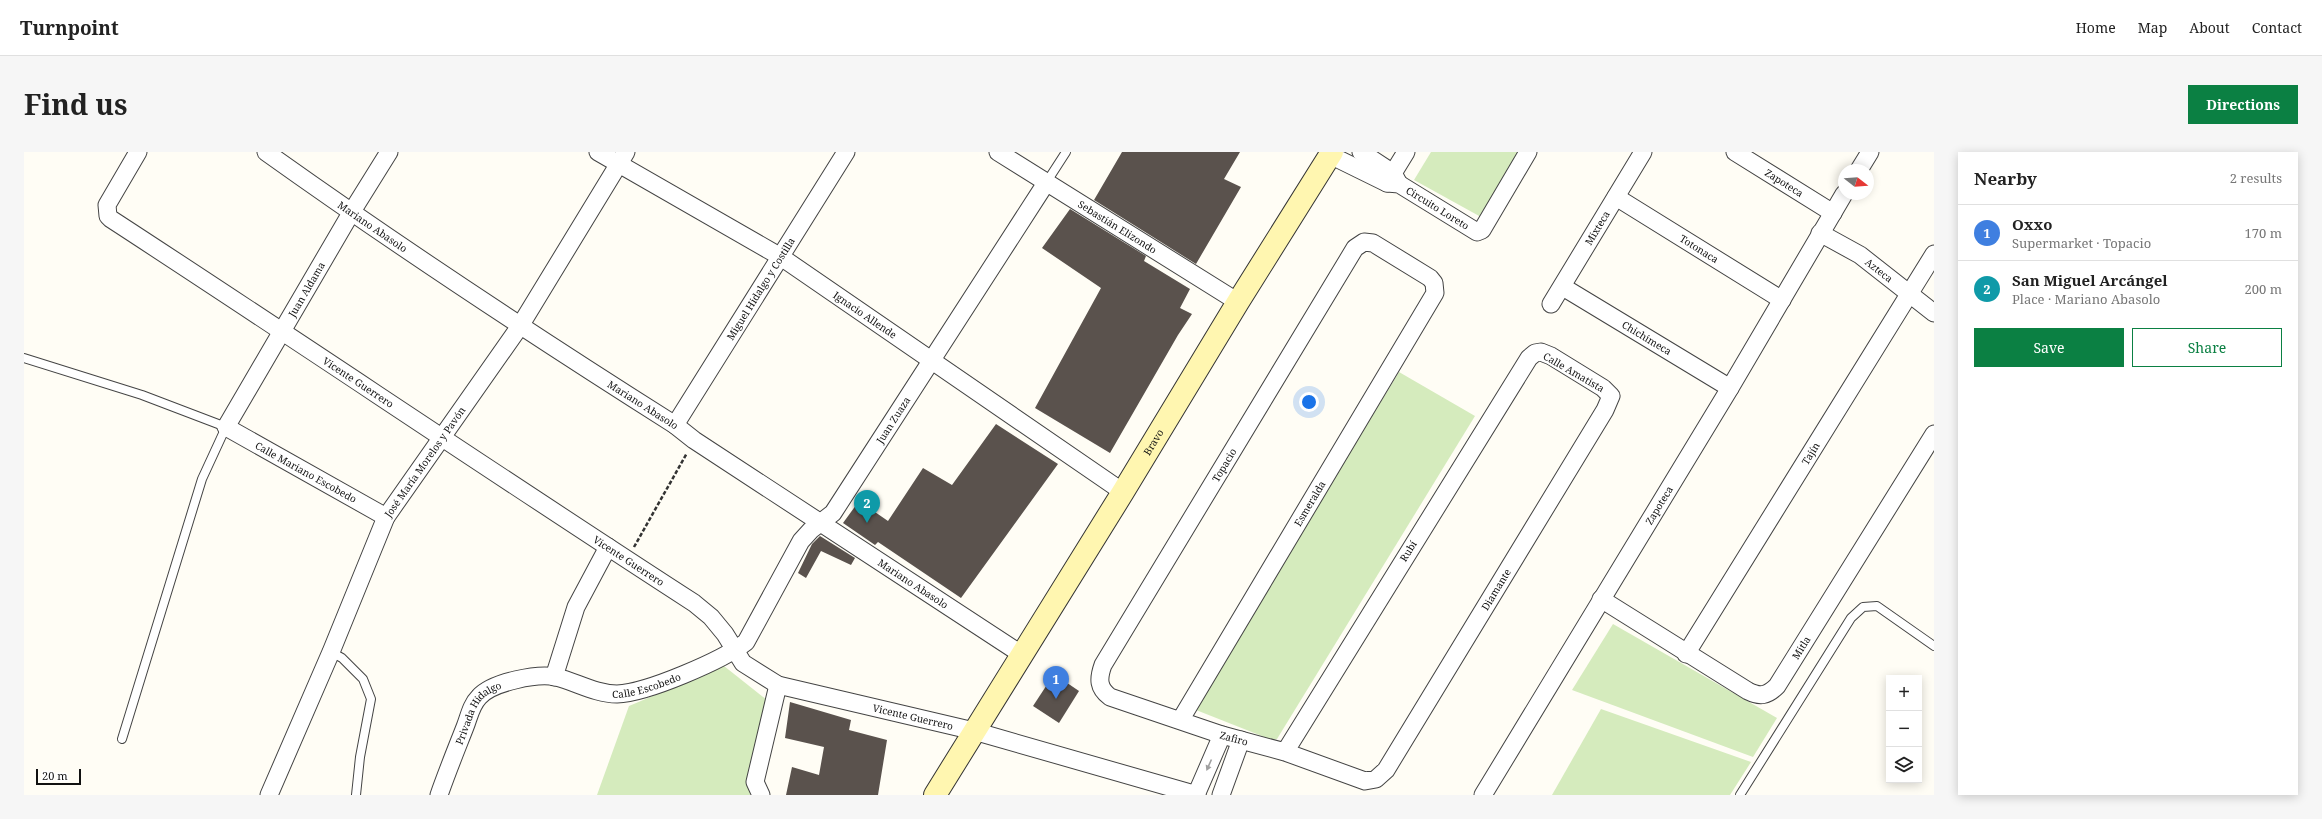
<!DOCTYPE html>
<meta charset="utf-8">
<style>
:root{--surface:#fff;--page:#f6f6f6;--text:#222;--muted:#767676;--line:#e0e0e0;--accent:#0b8043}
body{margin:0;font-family:"Noto Serif",serif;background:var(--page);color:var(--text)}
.controls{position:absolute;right:12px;bottom:12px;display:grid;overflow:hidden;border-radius:0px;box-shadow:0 2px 10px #0003}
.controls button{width:36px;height:36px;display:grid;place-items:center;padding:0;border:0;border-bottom:1px solid var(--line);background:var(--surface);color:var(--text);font:20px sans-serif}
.compass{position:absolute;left:1814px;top:12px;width:36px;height:36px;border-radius:50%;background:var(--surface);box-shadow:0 2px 10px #0003;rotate:107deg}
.scale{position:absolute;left:12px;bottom:10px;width:45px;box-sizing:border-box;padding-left:4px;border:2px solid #111;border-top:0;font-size:11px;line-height:14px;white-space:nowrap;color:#111;-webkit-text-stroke:3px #fff;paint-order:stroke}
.you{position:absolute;left:1285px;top:250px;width:14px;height:14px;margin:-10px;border:3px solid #fff;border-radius:50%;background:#1a73e8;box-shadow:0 0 0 6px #1a73e833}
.badge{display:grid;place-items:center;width:26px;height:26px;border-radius:50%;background:var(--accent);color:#fff;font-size:13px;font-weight:700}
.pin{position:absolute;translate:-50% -33px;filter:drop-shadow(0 1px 2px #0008)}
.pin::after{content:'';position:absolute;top:21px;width:14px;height:12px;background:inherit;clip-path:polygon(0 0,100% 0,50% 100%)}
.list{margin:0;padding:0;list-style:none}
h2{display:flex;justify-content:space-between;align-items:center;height:52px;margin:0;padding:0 16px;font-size:17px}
h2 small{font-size:13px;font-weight:400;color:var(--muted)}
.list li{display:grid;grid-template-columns:26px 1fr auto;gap:12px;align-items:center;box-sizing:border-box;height:56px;padding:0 16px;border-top:1px solid var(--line)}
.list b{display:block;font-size:15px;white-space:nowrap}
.list p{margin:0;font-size:13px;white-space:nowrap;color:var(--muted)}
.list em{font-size:13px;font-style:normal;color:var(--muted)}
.actions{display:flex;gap:8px;padding:12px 16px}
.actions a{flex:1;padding:9px 0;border:1px solid var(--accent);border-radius:0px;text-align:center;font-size:14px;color:var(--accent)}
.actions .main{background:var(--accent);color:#fff}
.icon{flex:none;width:22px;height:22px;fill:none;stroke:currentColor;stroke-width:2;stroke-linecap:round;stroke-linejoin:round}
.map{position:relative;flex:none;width:1910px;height:643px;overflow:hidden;border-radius:0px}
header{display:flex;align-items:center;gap:24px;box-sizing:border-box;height:56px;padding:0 20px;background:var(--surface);border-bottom:1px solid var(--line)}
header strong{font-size:19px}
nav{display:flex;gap:22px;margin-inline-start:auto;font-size:14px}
.intro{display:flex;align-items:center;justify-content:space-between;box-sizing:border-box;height:96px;padding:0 24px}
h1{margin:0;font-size:28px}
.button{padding:10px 18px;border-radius:0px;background:var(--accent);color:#fff;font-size:14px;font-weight:700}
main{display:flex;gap:24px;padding:0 24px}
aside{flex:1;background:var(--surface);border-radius:0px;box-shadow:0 2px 10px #0003}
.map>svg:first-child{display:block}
</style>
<header>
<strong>Turnpoint</strong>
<nav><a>Home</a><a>Map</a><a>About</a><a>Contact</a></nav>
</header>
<div class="intro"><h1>Find us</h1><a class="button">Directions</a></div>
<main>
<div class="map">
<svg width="1910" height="643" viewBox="0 0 1910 643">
<rect width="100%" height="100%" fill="#fffdf5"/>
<!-- green -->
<g fill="#d5ebbd">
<polygon points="1407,0 1497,0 1457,65 1390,28"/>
<polygon points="1375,220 1451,264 1253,587 1248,588 1172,558 1172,553"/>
<polygon points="1589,472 1753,566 1729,605 1548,538"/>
<polygon points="700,514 743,548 726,643 573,643 605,554"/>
<polygon points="1577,557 1727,610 1706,643 1528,643"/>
</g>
<!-- building -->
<g fill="#5a524d">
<polygon points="1098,0 1216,0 1200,27 1217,35 1172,112 1070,48"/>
<polygon points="1046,57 1122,104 1120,109 1166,137 1156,156 1168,162 1154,183 1086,301 1011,256 1077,136 1018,96"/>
<polygon points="972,272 1034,312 937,446 854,390 851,393 819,371 835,349 864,369 899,316 928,333"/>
<polygon points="796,384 831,406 827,413 797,399 782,426 774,421 788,392"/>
<polygon points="1030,522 1055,539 1035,571 1009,554"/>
<polygon points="766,550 827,568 825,578 863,588 854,643 762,643 768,615 795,623 800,595 761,586"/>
</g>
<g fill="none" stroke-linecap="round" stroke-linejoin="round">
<!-- lane casing -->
<g stroke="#444" stroke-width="10">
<g id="lane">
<polyline points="1022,31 1042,0"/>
<polyline points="0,206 118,243 202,275 178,327 98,587"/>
<polyline points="307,500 318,506 339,527 347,547 336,605 332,643"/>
<polyline points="1716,643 1827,466 1839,455 1853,454 1910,494"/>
</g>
</g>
<!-- street casing -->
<g stroke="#444" stroke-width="19">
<g id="street">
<path id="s1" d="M 114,0 L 83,53 L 84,64 L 87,67 C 282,194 475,325 670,451 L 687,465 L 701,482 L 719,511 L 754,533 L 950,579 L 1173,643"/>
<path id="s2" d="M 242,0 C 375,95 512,185 651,273 L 670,288 L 997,502"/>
<path id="s3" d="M 574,0 L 757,105 L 1099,340"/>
<path id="s4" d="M 974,0 L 1214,150"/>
<polyline points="1337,0 1369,21 1375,32"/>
<path id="s5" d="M 1711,0 L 1809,61"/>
<path id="s6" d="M 1306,3 L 1363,31 L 1375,32 L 1453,80 L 1458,78 L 1504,0"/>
<polyline points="1835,18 1846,0"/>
<polyline points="1363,31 1382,0"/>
<path id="s7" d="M 1592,45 L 1758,148"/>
<path id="s8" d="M 1796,81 L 1836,103 L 1910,161"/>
<path id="s9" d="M 1539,135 L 1706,236"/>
<path id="s10" d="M 1527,152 L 1619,0"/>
<path id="s11" d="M 651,273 L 822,0"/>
<path id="s12" d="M 362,365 L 202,275 L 327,61 L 365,0"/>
<path id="s13" d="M 1577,447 L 1724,539 C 1736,545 1743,544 1753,534 L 1910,282"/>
<path id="s14" d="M 1662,502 L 1910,102"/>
<polyline points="530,525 552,455 584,395"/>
<path id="s15" d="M 1157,567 L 1411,141 L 1410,131 L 1406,126 L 1349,91 L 1340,90 L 1331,96 L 1079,513 C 1074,527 1074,536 1086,545 L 1198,583 L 1261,600 L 1341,629 L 1352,627 L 1362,618 L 1581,258 L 1587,244 L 1579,236 L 1527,204 L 1517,200 L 1511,201 L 1505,206 L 1261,600"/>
<path id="s16" d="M 245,643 L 307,500 L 362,365 L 496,174 L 602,0"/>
<path id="s17" d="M 415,643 C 423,620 432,598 441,575 C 445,565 447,553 455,545 C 468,530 514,521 532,525 C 552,530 572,542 593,542 C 623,541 699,508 722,490 L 777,389 L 787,378 L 809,361 L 1022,31"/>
<polyline points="737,643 731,630 754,533"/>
<polyline points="1172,643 1198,583"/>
<polyline points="1197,643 1217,588"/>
<path id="s18" d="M 1459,643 L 1706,236 L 1820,42"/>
</g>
</g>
<!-- secondary casing -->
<g stroke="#333" stroke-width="24">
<g id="secondary">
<path id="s19" d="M 911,643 L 1099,340 L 1214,150 L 1308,0"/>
</g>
</g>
<!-- path -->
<polyline stroke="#333" stroke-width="2.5" stroke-dasharray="4 2" stroke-linecap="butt" points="610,395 663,301"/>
<!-- lane -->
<use href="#lane" stroke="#fff" stroke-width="8"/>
<!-- street -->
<use href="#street" stroke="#fff" stroke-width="17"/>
<!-- secondary -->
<use href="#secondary" stroke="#fff6b0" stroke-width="22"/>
</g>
<!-- one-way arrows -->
<defs><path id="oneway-solid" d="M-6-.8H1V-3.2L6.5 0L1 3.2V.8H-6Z"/></defs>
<use fill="#a0a0a0" href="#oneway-solid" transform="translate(1185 613) rotate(114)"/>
<g text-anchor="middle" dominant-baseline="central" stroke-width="4" stroke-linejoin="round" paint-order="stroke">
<!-- street labels -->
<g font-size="10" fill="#111" stroke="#fff">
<text stroke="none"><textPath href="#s5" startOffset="58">Zapoteca</textPath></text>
<text stroke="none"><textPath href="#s6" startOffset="121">Circuito Loreto</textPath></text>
<text stroke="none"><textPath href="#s2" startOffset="130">Mariano Abasolo</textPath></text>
<text stroke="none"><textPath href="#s4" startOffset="141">Sebastián Elizondo</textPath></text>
<text stroke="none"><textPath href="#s10" startOffset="89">Mixteca</textPath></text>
<text stroke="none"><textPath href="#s7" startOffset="98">Totonaca</textPath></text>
<text stroke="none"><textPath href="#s8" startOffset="70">Azteca</textPath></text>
<text stroke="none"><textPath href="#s12" startOffset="343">Juan Aldama</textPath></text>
<text stroke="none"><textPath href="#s11" startOffset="161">Miguel Hidalgo y Costilla</textPath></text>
<text stroke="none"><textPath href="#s3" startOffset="313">Ignacio Allende</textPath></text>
<text stroke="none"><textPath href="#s9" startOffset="98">Chichimeca</textPath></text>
<text transform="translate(1550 220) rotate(30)">Calle Amatista</text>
<text stroke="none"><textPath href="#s1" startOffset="373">Vicente Guerrero</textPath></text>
<text stroke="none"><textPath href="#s2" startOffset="454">Mariano Abasolo</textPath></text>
<text stroke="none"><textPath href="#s17" startOffset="660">Juan Zuaza</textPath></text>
<text stroke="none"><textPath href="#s19" startOffset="415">Bravo</textPath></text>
<text stroke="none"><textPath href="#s14" startOffset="236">Tajín</textPath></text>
<text stroke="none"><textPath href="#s16" startOffset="369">José María Morelos y Pavón</textPath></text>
<text transform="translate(1200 313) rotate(-59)">Topacio</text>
<text transform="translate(282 320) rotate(29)">Calle Mariano Escobedo</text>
<text stroke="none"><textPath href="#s15" startOffset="251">Esmeralda</textPath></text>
<text stroke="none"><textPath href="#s18" startOffset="339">Zapoteca</textPath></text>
<text transform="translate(1384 399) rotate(-58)">Rubí</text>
<text stroke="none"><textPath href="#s1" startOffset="697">Vicente Guerrero</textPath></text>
<text stroke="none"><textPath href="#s2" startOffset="778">Mariano Abasolo</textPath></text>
<text stroke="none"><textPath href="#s15" startOffset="1627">Diamante</textPath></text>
<text stroke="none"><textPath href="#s13" startOffset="251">Mitla</textPath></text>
<text stroke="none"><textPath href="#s17" startOffset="282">Calle Escobedo</textPath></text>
<text stroke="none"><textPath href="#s17" startOffset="93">Privada Hidalgo</textPath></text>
<text stroke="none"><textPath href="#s1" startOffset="1033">Vicente Guerrero</textPath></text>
<text stroke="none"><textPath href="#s15" startOffset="1253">Zafiro</textPath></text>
</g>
</g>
</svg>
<div class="controls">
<button>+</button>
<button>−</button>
<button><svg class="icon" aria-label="layers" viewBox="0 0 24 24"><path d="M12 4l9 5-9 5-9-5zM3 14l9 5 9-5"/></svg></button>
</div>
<svg class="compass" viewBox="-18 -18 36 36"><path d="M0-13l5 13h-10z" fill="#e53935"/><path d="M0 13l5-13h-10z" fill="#767676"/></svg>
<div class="scale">20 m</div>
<div class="you"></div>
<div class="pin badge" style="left:1032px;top:547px;background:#3f7fe0">1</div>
<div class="pin badge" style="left:843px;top:371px;background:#0f9aa8">2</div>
</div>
<aside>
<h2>Nearby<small>2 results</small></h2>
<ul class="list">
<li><span class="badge" style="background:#3f7fe0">1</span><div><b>Oxxo</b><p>Supermarket · Topacio</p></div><em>170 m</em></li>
<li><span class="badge" style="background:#0f9aa8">2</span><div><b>San Miguel Arcángel</b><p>Place · Mariano Abasolo</p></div><em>200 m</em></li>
</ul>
<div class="actions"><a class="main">Save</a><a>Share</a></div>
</aside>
</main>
